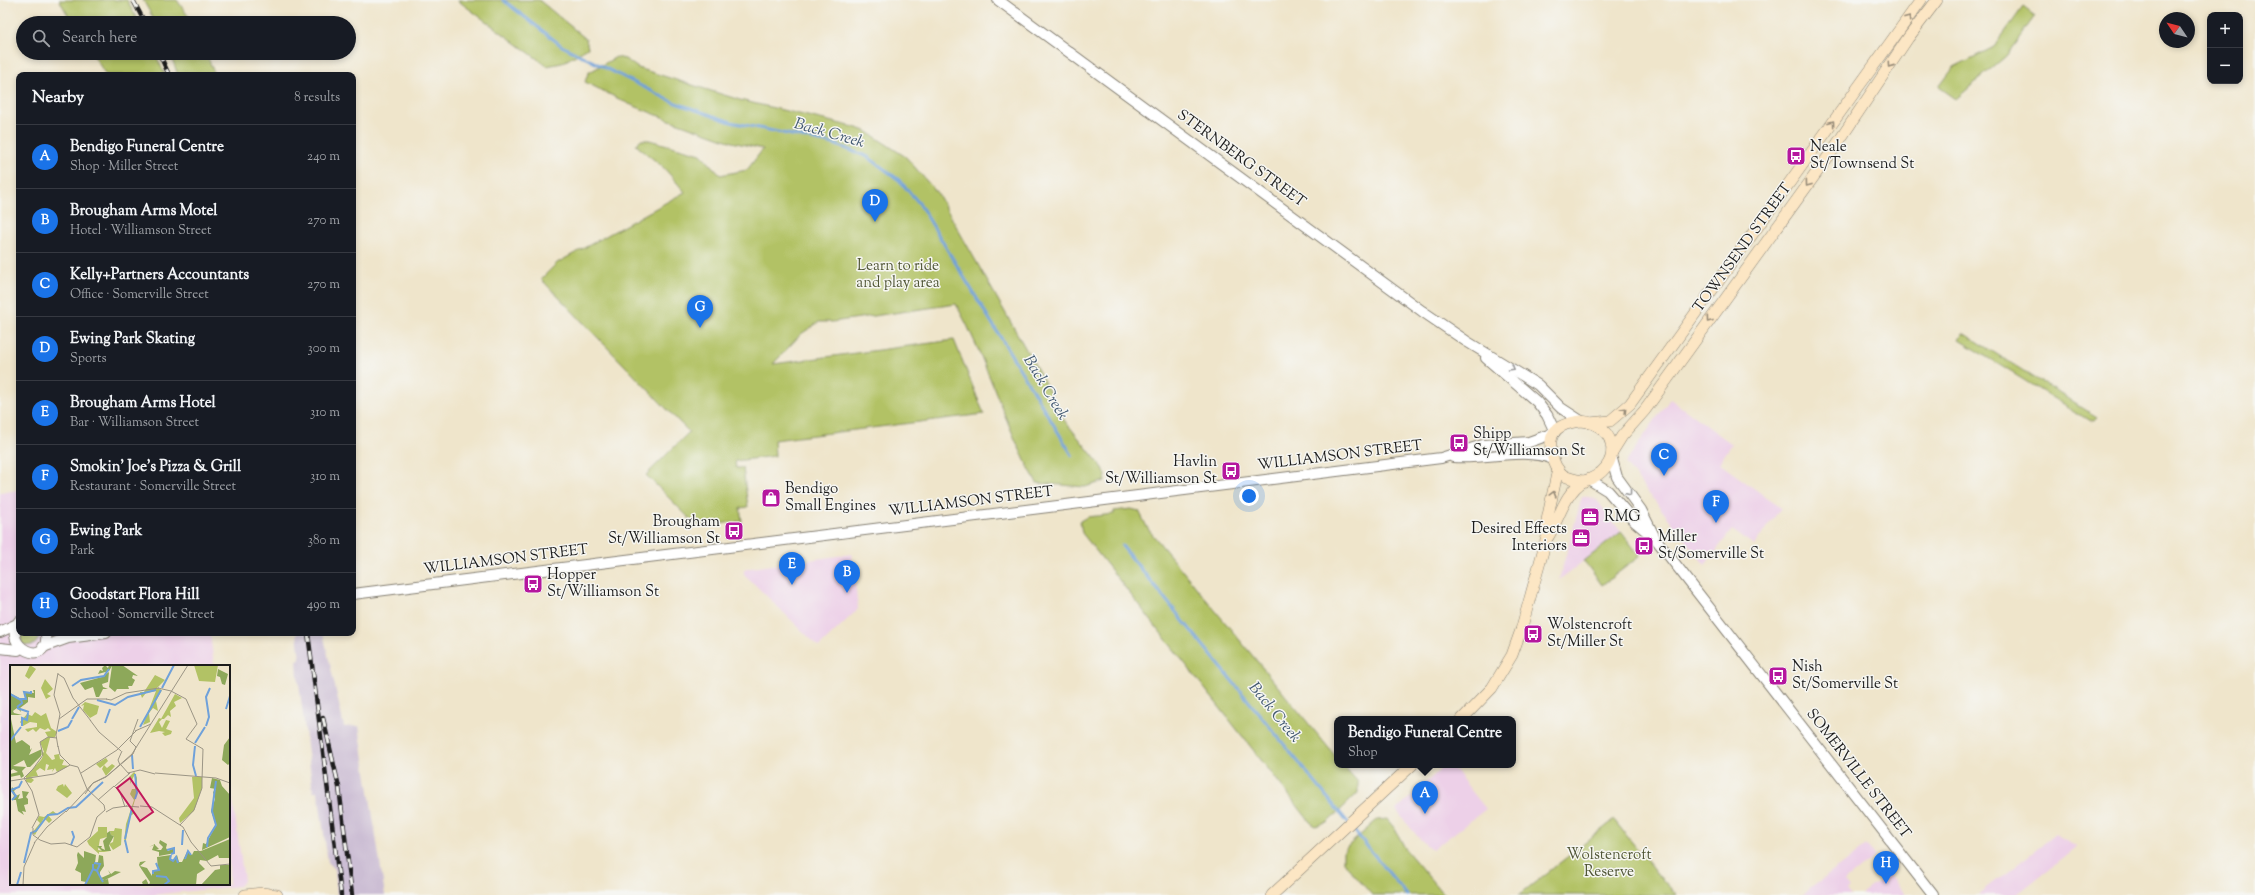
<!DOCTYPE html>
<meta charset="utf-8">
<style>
:root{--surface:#171b24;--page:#20242c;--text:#f1f3f6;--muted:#9ea1a6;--line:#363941;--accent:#1a73e8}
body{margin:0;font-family:"Sorts Mill Goudy",serif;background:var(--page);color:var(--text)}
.controls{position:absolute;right:12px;top:12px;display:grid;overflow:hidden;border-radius:8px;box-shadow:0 2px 6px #0003}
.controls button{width:36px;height:36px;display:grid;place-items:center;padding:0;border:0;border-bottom:1px solid var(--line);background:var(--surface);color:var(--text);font:20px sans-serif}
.compass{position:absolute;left:2159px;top:12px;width:36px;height:36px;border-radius:50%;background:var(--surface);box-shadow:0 2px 6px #0003;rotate:305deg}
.you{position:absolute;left:1249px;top:496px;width:14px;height:14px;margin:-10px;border:3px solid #fff;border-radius:50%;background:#1a73e8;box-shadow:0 0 0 6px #1a73e833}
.badge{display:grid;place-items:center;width:26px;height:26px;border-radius:50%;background:var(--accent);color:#fff;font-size:13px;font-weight:700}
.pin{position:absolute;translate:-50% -33px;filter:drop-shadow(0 1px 2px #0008)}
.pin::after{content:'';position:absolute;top:21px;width:14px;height:12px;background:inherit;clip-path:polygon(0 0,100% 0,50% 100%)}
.popup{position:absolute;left:1334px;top:716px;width:182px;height:52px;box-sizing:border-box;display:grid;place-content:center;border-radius:8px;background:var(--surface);filter:drop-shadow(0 1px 3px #0005);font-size:13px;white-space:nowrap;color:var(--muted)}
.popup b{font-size:15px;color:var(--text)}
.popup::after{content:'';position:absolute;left:50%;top:100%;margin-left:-8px;border:8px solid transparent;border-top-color:var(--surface)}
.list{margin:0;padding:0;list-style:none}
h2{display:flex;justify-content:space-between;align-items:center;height:52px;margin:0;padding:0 16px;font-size:17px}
h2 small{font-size:13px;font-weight:400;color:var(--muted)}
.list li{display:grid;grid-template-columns:26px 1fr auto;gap:12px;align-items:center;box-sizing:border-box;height:64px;padding:0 16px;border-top:1px solid var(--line)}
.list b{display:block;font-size:15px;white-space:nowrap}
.list p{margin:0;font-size:13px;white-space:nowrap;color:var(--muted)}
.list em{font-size:13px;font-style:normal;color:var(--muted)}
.icon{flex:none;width:22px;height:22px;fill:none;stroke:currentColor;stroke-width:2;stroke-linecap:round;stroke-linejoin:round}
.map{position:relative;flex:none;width:2255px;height:895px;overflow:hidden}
.search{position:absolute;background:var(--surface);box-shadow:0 2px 6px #0003;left:16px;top:16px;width:340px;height:44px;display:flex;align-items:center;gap:10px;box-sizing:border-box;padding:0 14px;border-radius:22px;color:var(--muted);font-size:15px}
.panel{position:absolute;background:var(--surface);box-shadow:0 2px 6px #0003;left:16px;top:72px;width:340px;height:564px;border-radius:8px}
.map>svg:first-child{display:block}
</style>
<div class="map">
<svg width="2255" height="895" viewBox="0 0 2255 895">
<rect width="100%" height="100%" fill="#f6f6f2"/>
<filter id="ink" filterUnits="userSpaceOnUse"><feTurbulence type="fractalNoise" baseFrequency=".025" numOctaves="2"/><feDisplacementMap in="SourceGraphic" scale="8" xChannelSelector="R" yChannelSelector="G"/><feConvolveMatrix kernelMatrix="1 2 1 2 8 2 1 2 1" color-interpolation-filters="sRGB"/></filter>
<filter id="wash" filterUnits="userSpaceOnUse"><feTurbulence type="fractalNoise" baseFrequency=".012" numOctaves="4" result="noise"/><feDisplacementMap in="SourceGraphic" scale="16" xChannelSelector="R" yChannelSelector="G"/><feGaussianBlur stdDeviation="0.9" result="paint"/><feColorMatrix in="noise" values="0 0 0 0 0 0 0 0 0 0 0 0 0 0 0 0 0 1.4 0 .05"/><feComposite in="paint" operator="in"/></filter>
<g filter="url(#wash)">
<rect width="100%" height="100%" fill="#efe5cb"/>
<!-- built -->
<g fill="#edd0e8">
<polygon points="1670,399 1732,444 1719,463 1781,508 1754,545 1732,530 1705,565 1625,463"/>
<polygon points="19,490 19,633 210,633 214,666 11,666 11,884 229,884 229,774 244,880 239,886 151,895 0,895 0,493"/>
<polygon points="1584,496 1596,499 1621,532 1559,580 1582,497"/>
<polygon points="852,554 858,609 819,647 744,574 744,569"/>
<polygon points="1445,765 1451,765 1486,809 1432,850 1418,837 1396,810"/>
<polygon points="2055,835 2077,847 2016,895 1978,895"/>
<polygon points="1866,846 1875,856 1844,881 1849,888 1846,890 1850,895 1802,895"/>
<polygon points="1888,874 1905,895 1861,895"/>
</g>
<!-- industrial -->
<polygon fill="#ccbed4" points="297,633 323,633 344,727 359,726 385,895 337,895 335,869 328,862 318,792 313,792 298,676 297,660 300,659"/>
<!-- green -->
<g fill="#b2c265" stroke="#676f40">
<polygon points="59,0 127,0 139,23 73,23"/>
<polygon points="143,0 177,0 193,23 156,23"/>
<polygon points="457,0 539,0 586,39 588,48 562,63 547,66"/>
<polygon points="2023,7 2035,16 2006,56 1956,99 1939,87 1954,67 1994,47"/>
<polygon points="92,53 155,53 165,75 106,75"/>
<polygon points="170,53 206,53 215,75 178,75"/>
<path d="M 616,57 L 625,59 L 638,68 L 740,100 L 854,127 L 866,131 L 906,157 L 938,194 L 1040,374 L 1064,420 L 1103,468 L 1106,475 L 1105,481 L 1085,487 L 1037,483 C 1004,426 988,361 956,304 L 832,322 L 819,322 L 801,334 L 773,364 L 954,340 L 984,414 L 774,440 L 775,456 L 735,461 L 736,468 L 743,468 L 748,507 L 740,508 L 742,521 L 701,526 L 693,522 L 646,475 L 689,432 L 541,279 L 557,263 L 685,192 L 664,168 L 636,145 L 640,140 L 649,140 L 701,154 L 720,175 L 747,170 L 763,149 L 732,142 L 667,119 L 629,104 L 585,82 L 588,73 Z"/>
<polygon points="1963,333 2097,417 2094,420 2090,421 1959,340"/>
<polygon points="1131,509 1139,511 1148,529 1337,758 1337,765 1343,765 1358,782 1358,793 1327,823 1315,826 1310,822 1082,533 1080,521 1087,517 1114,514 1114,511"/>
<polygon points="1621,532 1640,556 1602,585 1584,561"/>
<path d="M 19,633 L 39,633 C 39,644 32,648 22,644 Z"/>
<polygon points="1387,819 1395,829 1406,850 1444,895 1372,895 1343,862 1343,852 1348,846 1377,820"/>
<polygon points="1614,820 1660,877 1677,895 1519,895"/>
</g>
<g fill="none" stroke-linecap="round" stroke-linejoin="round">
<!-- stream -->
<g stroke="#6fa1da" stroke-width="3">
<polyline points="503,0 562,46 673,102 731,122 834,144 868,157 899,180 919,203 1072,455"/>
<polyline points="1122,546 1407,895"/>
</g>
</g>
</g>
<g filter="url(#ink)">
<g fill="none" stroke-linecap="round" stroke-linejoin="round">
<!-- tertiary casing -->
<g stroke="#868074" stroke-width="12">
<g id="tertiary">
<polyline points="998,0 1422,311 1466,341 1538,385 1561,408 1581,421"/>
<polyline points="1486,358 1537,402 1547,415 1555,432"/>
<path d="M 1453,457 C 1486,460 1522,447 1553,459"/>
<polyline points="1612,459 1617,477 1641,510 1655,538 1933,895"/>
<polyline points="1590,480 1608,491 1634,521 1652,536"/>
<polyline points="353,594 1441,458 1483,445 1529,442 1554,433"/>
<path d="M 19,621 C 0,647 50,670 46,633"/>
<polyline points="0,632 15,625"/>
<polyline points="43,647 68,638 106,633"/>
<polyline points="0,648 18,650"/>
</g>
</g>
<!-- secondary casing -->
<g stroke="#868074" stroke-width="12">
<g id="secondary">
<path d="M 1581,421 C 1619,424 1624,470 1584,481 C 1577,480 1569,479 1563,475 C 1553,467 1546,442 1555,431 C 1561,424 1573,422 1581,421 Z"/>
<polyline points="1590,423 1610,421 1630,404 1921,0"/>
<polyline points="1612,452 1622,436 1645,410 1833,150 1908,38 1937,0"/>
<path d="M 1548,537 C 1559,519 1565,492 1584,481"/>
<polyline points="1462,719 1492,688 1512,655 1521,630 1547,537 1547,520 1558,469"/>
<polyline points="245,895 262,893 277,895"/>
<polyline points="1272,895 1412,765"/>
</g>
</g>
<!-- tertiary -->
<use href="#tertiary" stroke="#fff" stroke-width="10"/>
<!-- secondary -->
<use href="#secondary" stroke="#fce6c4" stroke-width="11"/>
<!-- rail casing -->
<g stroke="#1c1c1c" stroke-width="4.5">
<g id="rail">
<polyline points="133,0 145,23"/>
<polyline points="159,53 169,75"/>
<polyline points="308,633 341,895"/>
<polyline points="323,718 339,787 352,895"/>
</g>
</g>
<!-- rail -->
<use href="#rail" stroke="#f6f6f2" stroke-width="3" stroke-dasharray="9" stroke-linecap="butt"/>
</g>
<!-- one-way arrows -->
<defs><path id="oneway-chevron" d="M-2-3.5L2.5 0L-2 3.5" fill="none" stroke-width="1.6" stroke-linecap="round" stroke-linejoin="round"/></defs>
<g stroke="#978b78">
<use href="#oneway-chevron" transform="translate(1908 18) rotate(-54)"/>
<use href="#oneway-chevron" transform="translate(1890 65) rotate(125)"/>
<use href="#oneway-chevron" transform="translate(1832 123) rotate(-54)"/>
<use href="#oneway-chevron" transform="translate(1808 184) rotate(126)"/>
<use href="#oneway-chevron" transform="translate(1709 320) rotate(126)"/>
<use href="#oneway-chevron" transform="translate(1624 410) rotate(-46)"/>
<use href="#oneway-chevron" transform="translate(1553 494) rotate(-75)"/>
</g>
<g stroke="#999">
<use href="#oneway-chevron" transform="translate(1512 368) rotate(31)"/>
<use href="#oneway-chevron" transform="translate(1629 493) rotate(53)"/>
</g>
</g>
<!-- icons -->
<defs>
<g id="bus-square" transform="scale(1)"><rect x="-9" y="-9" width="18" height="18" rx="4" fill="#b5179e" stroke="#f6f6f2"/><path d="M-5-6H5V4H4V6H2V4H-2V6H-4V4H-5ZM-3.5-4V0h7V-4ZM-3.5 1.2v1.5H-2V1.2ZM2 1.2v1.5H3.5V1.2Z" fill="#fff"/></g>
<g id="shop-square" transform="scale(1)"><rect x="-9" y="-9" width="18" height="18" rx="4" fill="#b5179e" stroke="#f6f6f2"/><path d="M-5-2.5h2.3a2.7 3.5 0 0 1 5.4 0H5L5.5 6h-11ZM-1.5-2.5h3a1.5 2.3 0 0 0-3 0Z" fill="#fff"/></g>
<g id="office-square" transform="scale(1)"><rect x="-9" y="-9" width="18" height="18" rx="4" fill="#b5179e" stroke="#f6f6f2"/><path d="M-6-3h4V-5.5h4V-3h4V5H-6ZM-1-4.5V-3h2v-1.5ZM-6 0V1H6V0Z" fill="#fff"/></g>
</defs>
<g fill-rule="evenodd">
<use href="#bus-square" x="1796" y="156"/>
<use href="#bus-square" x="1459" y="443"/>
<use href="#bus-square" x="1231" y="471"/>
<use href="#shop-square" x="771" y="498"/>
<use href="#office-square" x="1590" y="517"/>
<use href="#bus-square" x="734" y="531"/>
<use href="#office-square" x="1581" y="538"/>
<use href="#bus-square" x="1644" y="546"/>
<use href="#bus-square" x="533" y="584"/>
<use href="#bus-square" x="1533" y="634"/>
<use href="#bus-square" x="1778" y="676"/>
</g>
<g text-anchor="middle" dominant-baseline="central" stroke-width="3" stroke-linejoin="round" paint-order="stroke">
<!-- poi labels -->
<g font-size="15" fill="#1c1c1c" stroke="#f6f6f2" text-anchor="start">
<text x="1810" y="147">Neale<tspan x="1810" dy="17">St/Townsend St</tspan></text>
<text x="1473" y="434">Shipp<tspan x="1473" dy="17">St/Williamson St</tspan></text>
<text x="1217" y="462" text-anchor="end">Havlin<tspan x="1217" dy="17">St/Williamson St</tspan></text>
<text x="785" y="489">Bendigo<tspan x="785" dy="17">Small Engines</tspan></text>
<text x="1604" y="517">RMG</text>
<text x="720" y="522" text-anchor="end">Brougham<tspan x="720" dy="17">St/Williamson St</tspan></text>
<text x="1567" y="529" text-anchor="end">Desired Effects<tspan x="1567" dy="17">Interiors</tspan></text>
<text x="1658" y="537">Miller<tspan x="1658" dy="17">St/Somerville St</tspan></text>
<text x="547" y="575">Hopper<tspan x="547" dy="17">St/Williamson St</tspan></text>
<text x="1547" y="625">Wolstencroft<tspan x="1547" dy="17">St/Miller St</tspan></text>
<text x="1792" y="667">Nish<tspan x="1792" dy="17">St/Somerville St</tspan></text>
</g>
<!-- street labels -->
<g font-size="15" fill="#1c1c1c" stroke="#f6f6f2">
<text transform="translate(1241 159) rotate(36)">STERNBERG STREET</text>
<text transform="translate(1743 248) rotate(-54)">TOWNSEND STREET</text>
<text transform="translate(1340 456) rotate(-7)">WILLIAMSON STREET</text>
<text transform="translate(971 502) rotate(-7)">WILLIAMSON STREET</text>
<text transform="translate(506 560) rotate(-7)">WILLIAMSON STREET</text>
<text transform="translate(1858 774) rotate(52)">SOMERVILLE STREET</text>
</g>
<!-- park labels -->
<g font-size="15" fill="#505636" stroke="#f6f6f2">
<text x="898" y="266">Learn to ride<tspan x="898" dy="17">and play area</tspan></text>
<text x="1609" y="855">Wolstencroft<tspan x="1609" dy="17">Reserve</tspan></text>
</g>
<!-- water labels -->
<g font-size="16" font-style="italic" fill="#415871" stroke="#f6f6f2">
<text transform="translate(829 134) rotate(16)">Back Creek</text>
<text transform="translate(1045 388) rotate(59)">Back Creek</text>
<text transform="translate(1274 713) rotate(51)">Back Creek</text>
</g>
</g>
<!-- overview -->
<g transform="translate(10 665)">
<rect width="220" height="220" fill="#efe5cb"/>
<path d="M 20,0 L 26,4 L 19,14 L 15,11 ZM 184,0 L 208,0 L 205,17 L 189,16 ZM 145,10 L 155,15 L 147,23 L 152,25 L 146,36 L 148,46 L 143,43 L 139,48 L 140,57 L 133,60 L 146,26 L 136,28 L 132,33 L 130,27 L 134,27 ZM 35,14 L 43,24 L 37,29 L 41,31 L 36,34 L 31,23 ZM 165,29 L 172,33 L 164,37 L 166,41 L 160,46 L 161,52 L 158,50 L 154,54 L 151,54 ZM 75,37 L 89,41 L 87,49 L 80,53 L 73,45 L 74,40 L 71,41 ZM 25,47 L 31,51 L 36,48 L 41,63 L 47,67 L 45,72 L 40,73 L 36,88 L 42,95 L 45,94 L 44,90 L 49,89 L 50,94 L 54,95 L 52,100 L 59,101 L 47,107 L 45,103 L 42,107 L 43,104 L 37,105 L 39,100 L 36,99 L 35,106 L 30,103 L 26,106 L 28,111 L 20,112 L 24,115 L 21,118 L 16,117 L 16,111 L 31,95 L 33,91 L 31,89 L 34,87 L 30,77 L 38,72 L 35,67 L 41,66 L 38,63 L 35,65 L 30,63 L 26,67 L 23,64 L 18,67 L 15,64 L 27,62 L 27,58 L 20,57 L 13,61 L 10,57 L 17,49 L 22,51 ZM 149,53 L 152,54 L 149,57 L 152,63 L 156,55 L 160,56 L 156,64 L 162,66 L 161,69 L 155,71 L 152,68 L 155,67 L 149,66 L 140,68 ZM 96,93 L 98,96 L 94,100 L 97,103 L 102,99 L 105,101 L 96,111 L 92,104 L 94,100 L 90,103 L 86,99 ZM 124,107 L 125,108 L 127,113 L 127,128 L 122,145 L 125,148 L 120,151 L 116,175 L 114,177 L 116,159 L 124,135 L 120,129 L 122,124 L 125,124 L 126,113 L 125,109 L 120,119 L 121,112 L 119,112 ZM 182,112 L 192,112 L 192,123 L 184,146 L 170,158 L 169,153 L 184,133 ZM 53,119 L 54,122 L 55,119 L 62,128 L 57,133 L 46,125 L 48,121 ZM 43,146 L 48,150 L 38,150 L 42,155 L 39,158 L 34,153 L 25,170 L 22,168 L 30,158 L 27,155 L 29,151 L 34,152 ZM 88,162 L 97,162 L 97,170 L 102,175 L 98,177 L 97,172 L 90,174 L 88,185 L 100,187 L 89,187 L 89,189 L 79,180 L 77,176 L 88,166 ZM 105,163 L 112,164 L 111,180 L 103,185 L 99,179 L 103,177 L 104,171 L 101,170 L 100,166 L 104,166 Z" fill="#b2c265"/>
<path d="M 95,0 L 98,3 L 99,0 L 112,0 L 128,11 L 123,10 L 122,13 L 125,15 L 122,21 L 118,21 L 119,24 L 107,24 L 105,27 L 99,22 L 102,1 L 99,6 L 88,9 L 90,5 L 93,6 L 92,3 ZM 208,4 L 218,9 L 215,20 L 212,19 L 210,12 L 207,11 ZM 99,7 L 98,17 L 92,19 L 93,22 L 98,24 L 93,24 L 89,32 L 86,32 L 83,22 L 75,25 L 70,18 L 92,12 ZM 23,25 L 25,25 L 25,33 L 18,32 L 18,37 L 10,43 L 11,47 L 7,43 L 3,46 L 4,48 L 12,50 L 0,50 L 0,28 L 11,34 L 15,33 L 14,27 L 24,28 ZM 1,54 L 6,78 L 12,75 L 20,81 L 20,85 L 22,83 L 19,90 L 32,84 L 31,91 L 20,102 L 17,102 L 14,95 L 3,101 L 16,102 L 12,106 L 14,111 L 11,113 L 10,110 L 0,112 L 0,109 L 8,107 L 3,104 L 0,106 ZM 220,72 L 220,98 L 218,100 L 212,95 L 214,80 ZM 202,113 L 210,115 L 212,121 L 220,130 L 220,172 L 192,185 L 193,178 L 196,179 L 206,160 L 201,146 L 205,134 L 203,127 L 206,124 L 200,123 ZM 2,122 L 4,124 L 8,122 L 4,126 L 6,131 L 10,129 L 8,134 L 13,133 L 12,126 L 19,127 L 16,132 L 18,134 L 18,139 L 14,140 L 16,147 L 12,146 L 14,150 L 8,146 L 6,135 L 2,135 L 4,131 L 1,125 ZM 97,163 L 97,168 L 100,166 L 101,170 L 104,171 L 99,180 L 101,186 L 92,186 L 87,181 L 92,181 L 91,183 L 95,185 L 93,176 L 97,172 ZM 220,174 L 220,193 L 209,193 L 208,190 L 197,196 L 190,195 L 189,198 L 195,204 L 187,209 L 186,220 L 133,220 L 132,217 L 136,214 L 139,220 L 140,217 L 130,202 L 129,200 L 130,197 L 136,196 L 130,201 L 137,203 L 142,211 L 142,206 L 148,205 L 147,192 L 161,190 L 160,193 L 163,195 L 167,190 L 169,197 L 172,197 L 177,187 L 182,190 L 184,186 L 191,186 ZM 150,175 L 157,179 L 156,183 L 158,186 L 164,183 L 165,188 L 149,191 L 149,187 L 142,185 L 144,180 L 139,182 L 145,179 L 145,180 L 149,184 L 146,185 L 151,185 L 153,182 L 149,178 ZM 74,186 L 86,190 L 85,198 L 88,197 L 89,190 L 93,191 L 94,201 L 90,207 L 90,214 L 94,215 L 91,213 L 100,209 L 98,205 L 101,209 L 105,206 L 111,207 L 95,215 L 98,214 L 99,220 L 75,220 L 76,217 L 71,216 L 71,208 L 65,205 L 68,198 L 67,190 L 68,187 L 74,193 ZM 210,200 L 220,200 L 220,220 L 191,220 L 205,205 L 210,204 Z" fill="#8da85a"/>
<path fill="none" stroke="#6fa1da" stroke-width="2" d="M 62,21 L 71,15 L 94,11 L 99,4M 152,23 L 164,0M 0,29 L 11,35M 87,35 L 105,40 L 118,32 L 146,25M 7,42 L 12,38 L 11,34 L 16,34 L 14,27 L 21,28 L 21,26M 7,43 L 19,47M 216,44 L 220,31M 62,54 L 69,42M 95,58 L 100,44M 12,61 L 12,53 L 17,55 L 18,48M 196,61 L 199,52 L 196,32 L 200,23M 130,62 L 151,25M 48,66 L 58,62 L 62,55M 0,76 L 11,62M 185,78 L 195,62M 185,81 L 183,100 L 186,111M 122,90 L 123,104M 125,134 L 127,128 L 125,109M 2,135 L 6,131 L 1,125 L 9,122 L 12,116M 48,149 L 58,143 L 66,142 L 93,117M 115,174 L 122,143M 115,175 L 118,188M 61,180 L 64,172 L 62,166M 172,180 L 173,165M 197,182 L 198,173 L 206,160 L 202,146 L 206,116M 157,185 L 164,183 L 164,188 L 161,189M 161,190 L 160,194 L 163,196 L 166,192 L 168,198M 175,194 L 178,186 L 181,190M 14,198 L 21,168 L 26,166 L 38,150 L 48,149M 83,199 L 83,204 L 87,206 L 90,199 L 84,198M 87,206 L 93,217M 143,209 L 143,206 L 149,205 L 146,198M 146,211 L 156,212 L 159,216 L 154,220M 7,220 L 11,207M 75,220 L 83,204"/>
<path fill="none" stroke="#9b9585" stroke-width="1" d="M 48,8 L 44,30 L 50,49 L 46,70 L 48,82M 48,9 L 54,13 L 63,33 L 81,56M 148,23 L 161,26M 161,26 L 176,34 L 187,59 L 176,74 L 193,84 L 192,115M 96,34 L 101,35 L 116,28 L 149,23M 49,54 L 77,34 L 97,34M 80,55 L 89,67 L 111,86M 125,66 L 141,59M 48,81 L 50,90 L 60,100M 60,100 L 68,102 L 77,124M 110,100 L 108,95 L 112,86M 111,100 L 119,109M 23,104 L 33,90 L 30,77 L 38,72 L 47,73M 71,108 L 107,85 L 127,65M 118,108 L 130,105 L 145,109M 145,108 L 206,113 L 220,118M 0,116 L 44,109 L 60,100M 104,121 L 110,127 L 115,142M 105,121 L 120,108M 77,124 L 94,140 L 95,145M 75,129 L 83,118 L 96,112 L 123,89 L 126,82 L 120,76 L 128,54M 88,135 L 104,121M 116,141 L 129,142M 130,141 L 142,142 L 173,162 L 181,177 L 201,201 L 220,199M 56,147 L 83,118 L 97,111 L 122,89 L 178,0M 96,147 L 103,143 L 117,141M 170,160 L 184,145 L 192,123 L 192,115M 22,163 L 29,150 L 22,126 L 14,113 L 24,103M 23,163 L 23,170 L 30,175 L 41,179 L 55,178 L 67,182 L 80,172 L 87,152 L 95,145M 24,178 L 37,162 L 56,146M 13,220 L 14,202 L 25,177"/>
<path fill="#c2185b" fill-opacity="0.15" stroke="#c2185b" stroke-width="2" d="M 120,113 L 143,147 L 130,156 L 107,123 Z"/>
<rect width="220" height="220" fill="none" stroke="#1c1c1c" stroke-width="2"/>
</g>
</svg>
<div class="controls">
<button>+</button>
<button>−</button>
</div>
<svg class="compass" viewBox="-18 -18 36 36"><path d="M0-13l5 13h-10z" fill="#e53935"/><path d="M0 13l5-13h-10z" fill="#9ea1a6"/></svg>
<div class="you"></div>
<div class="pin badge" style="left:1425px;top:814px">A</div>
<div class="popup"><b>Bendigo Funeral Centre</b>Shop</div>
<div class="pin badge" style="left:847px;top:593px">B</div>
<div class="pin badge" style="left:1664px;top:476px">C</div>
<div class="pin badge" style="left:875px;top:222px">D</div>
<div class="pin badge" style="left:792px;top:585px">E</div>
<div class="pin badge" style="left:1716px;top:523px">F</div>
<div class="pin badge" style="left:700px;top:328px">G</div>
<div class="pin badge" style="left:1886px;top:884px">H</div>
<div class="search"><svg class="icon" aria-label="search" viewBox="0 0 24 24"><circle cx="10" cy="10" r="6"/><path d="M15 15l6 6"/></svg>Search here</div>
<section class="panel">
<h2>Nearby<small>8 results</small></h2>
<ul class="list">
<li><span class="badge">A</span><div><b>Bendigo Funeral Centre</b><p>Shop · Miller Street</p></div><em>240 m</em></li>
<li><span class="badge">B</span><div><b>Brougham Arms Motel</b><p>Hotel · Williamson Street</p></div><em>270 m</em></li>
<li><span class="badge">C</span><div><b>Kelly+Partners Accountants</b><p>Office · Somerville Street</p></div><em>270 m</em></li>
<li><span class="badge">D</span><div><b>Ewing Park Skating</b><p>Sports</p></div><em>300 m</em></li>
<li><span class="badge">E</span><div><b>Brougham Arms Hotel</b><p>Bar · Williamson Street</p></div><em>310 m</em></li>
<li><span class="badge">F</span><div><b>Smokin' Joe's Pizza &amp; Grill</b><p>Restaurant · Somerville Street</p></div><em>310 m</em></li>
<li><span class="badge">G</span><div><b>Ewing Park</b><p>Park</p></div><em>380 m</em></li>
<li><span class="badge">H</span><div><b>Goodstart Flora Hill</b><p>School · Somerville Street</p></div><em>490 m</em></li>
</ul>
</section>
</div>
